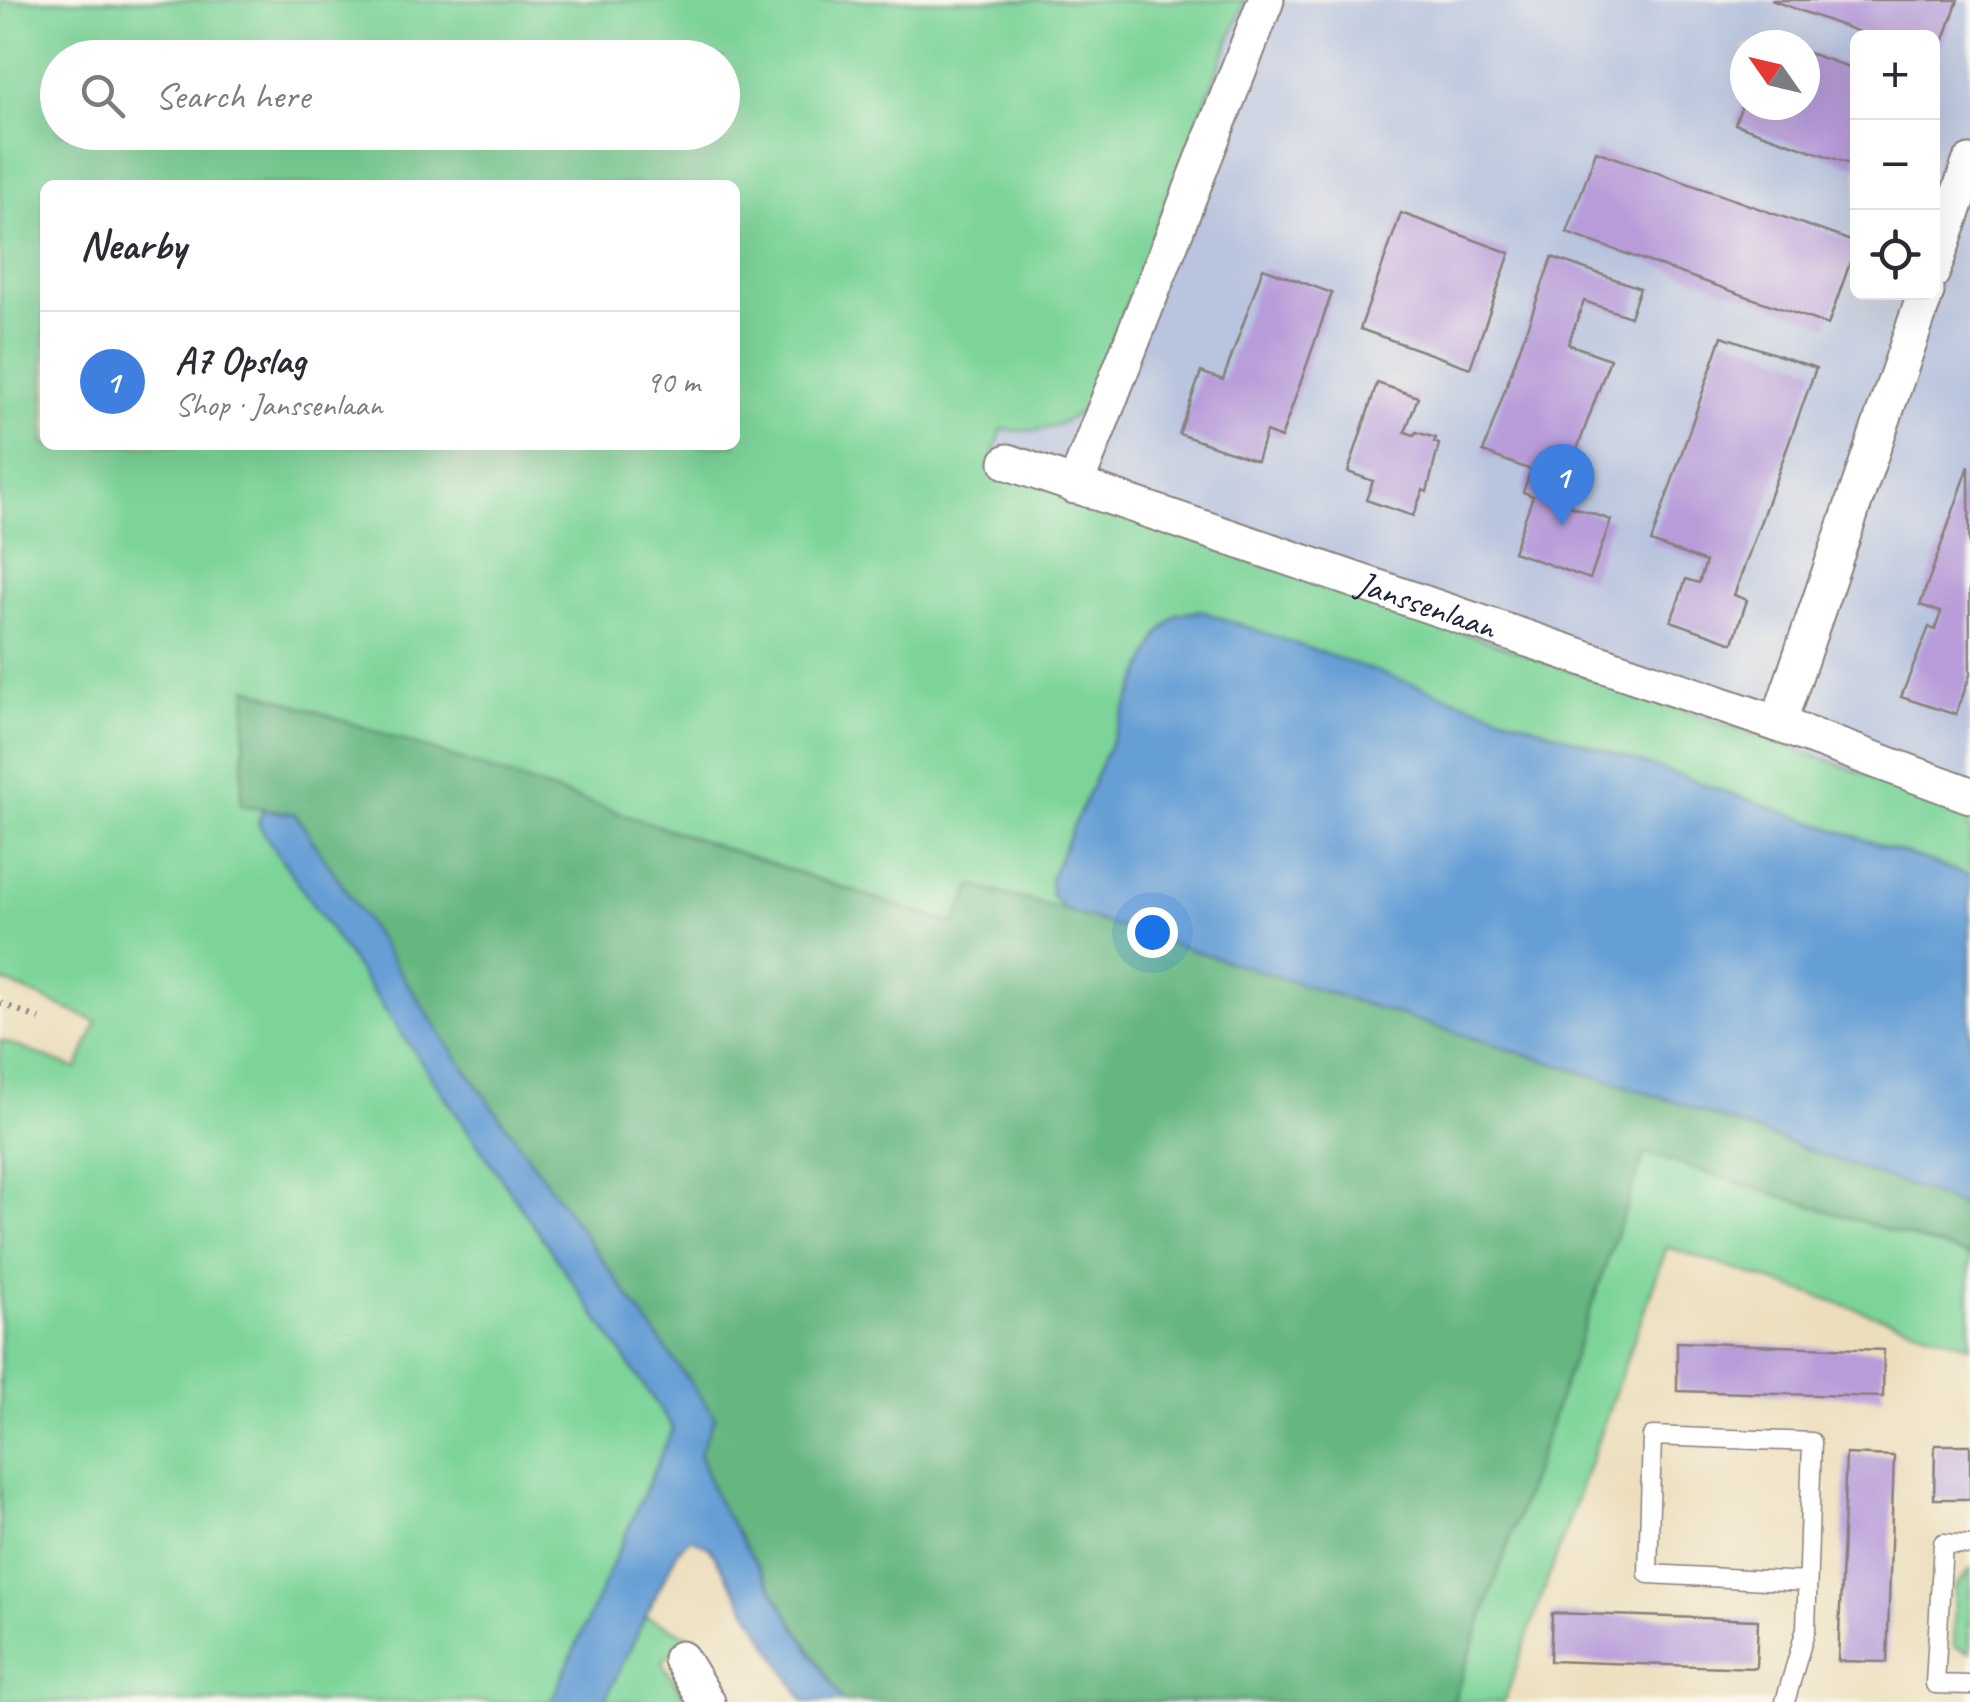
<!DOCTYPE html>
<meta charset="utf-8">
<style>
:root{--surface:#fff;--page:#f2f2f3;--text:#2b2b33;--muted:#7c7c81;--line:#e1e1e2;--accent:#d1495b}
body{margin:0;font-family:Caveat,sans-serif;background:var(--page);color:var(--text)}
.controls{position:absolute;right:30px;top:30px;display:grid;overflow:hidden;border-radius:15px;box-shadow:0 10px 40px #0002}
.controls button{width:90px;height:90px;display:grid;place-items:center;padding:0;border:0;border-bottom:2px solid var(--line);background:var(--surface);color:var(--text);font:50px sans-serif}
.compass{position:absolute;left:1730px;top:30px;width:90px;height:90px;border-radius:50%;background:var(--surface);box-shadow:0 10px 40px #0002;rotate:304deg}
.you{position:absolute;left:1152px;top:932px;width:35px;height:35px;margin:-25px;border:8px solid #fff;border-radius:50%;background:#1a73e8;box-shadow:0 0 0 15px #1a73e833}
.badge{display:grid;place-items:center;width:65px;height:65px;border-radius:50%;background:var(--accent);color:#fff;font-size:32px;font-weight:700}
.pin{position:absolute;translate:-50% -82px;filter:drop-shadow(0 2px 5px #0008)}
.pin::after{content:'';position:absolute;top:52px;width:35px;height:30px;background:inherit;clip-path:polygon(0 0,100% 0,50% 100%)}
.list{margin:0;padding:0;list-style:none}
h2{display:flex;justify-content:space-between;align-items:center;height:130px;margin:0;padding:0 40px;font-size:42px}
h2 small{font-size:32px;font-weight:400;color:var(--muted)}
.list li{display:grid;grid-template-columns:65px 1fr auto;gap:30px;align-items:center;box-sizing:border-box;height:140px;padding:0 40px;border-top:2px solid var(--line)}
.list b{display:block;font-size:38px;white-space:nowrap}
.list p{margin:0;font-size:32px;white-space:nowrap;color:var(--muted)}
.list em{font-size:32px;font-style:normal;color:var(--muted)}
.icon{flex:none;width:55px;height:55px;fill:none;stroke:currentColor;stroke-width:2;stroke-linecap:round;stroke-linejoin:round}
.map{position:relative;flex:none;width:1970px;height:1702px;overflow:hidden}
.search{position:absolute;background:var(--surface);box-shadow:0 10px 40px #0002;left:40px;top:40px;width:700px;height:110px;display:flex;align-items:center;gap:25px;box-sizing:border-box;padding:0 35px;border-radius:55px;color:var(--muted);font-size:38px}
.panel{position:absolute;background:var(--surface);box-shadow:0 10px 40px #0002;left:40px;top:180px;width:700px;height:270px;border-radius:15px}
.map>svg:first-child{display:block}
</style>
<div class="map">
<svg width="1970" height="1702" viewBox="0 0 1970 1702">
<rect width="100%" height="100%" fill="#fbf7ec"/>
<filter id="ink" filterUnits="userSpaceOnUse"><feTurbulence type="fractalNoise" baseFrequency=".01" numOctaves="2"/><feDisplacementMap in="SourceGraphic" scale="20" xChannelSelector="R" yChannelSelector="G"/><feConvolveMatrix kernelMatrix="1 2 1 2 8 2 1 2 1" color-interpolation-filters="sRGB"/></filter>
<filter id="wash" filterUnits="userSpaceOnUse"><feTurbulence type="fractalNoise" baseFrequency=".0048" numOctaves="4" result="noise"/><feDisplacementMap in="SourceGraphic" scale="40" xChannelSelector="R" yChannelSelector="G"/><feGaussianBlur stdDeviation="2.25" result="paint"/><feColorMatrix in="noise" values="0 0 0 0 0 0 0 0 0 0 0 0 0 0 0 0 0 1.4 0 .05"/><feComposite in="paint" operator="in"/></filter>
<g filter="url(#wash)">
<rect width="100%" height="100%" fill="#ecdebc"/>
<!-- industrial -->
<path fill="#b9c4de" fill-rule="evenodd" d="M 1098,0 L 1970,0 L 1970,876 L 936,486 ZM 1858,38 L 1932,38 L 1932,292 L 1858,292 ZM 1745,45 L 1805,45 L 1805,105 L 1745,105 Z"/>
<!-- green -->
<g fill="#7cd499" stroke="#4f7b6a" stroke-width="2.5" fill-rule="evenodd">
<path d="M 0,0 L 1245,0 L 1087,407 C 1056,429 1040,434 1002,429 L 990,466 L 1970,811 L 1970,876 L 1200,611 L 1177,614 L 1159,634 L 1050,879 L 1052,896 L 1065,910 L 972,886 L 955,925 L 247,689 L 241,804 L 263,810 L 258,822 L 265,835 L 673,1428 L 551,1702 L 0,1702 L 0,1040 L 77,1069 L 97,1022 L 0,980 ZM 58,58 L 722,58 L 722,132 L 58,132 ZM 45,185 L 735,185 L 735,445 L 45,445 Z"/>
<polygon points="1645,1152 1970,1256 1970,1346 1667,1247 1504,1702 1453,1702"/>
<polygon points="1970,1569 1970,1652 1954,1646 1955,1588"/>
<polygon points="644,1616 688,1635 662,1662 688,1702 604,1702"/>
</g>
<!-- forest -->
<polygon fill="#65b681" stroke="#446c5e" stroke-width="2.5" points="247,688 954,925 972,886 1065,910 1664,1098 1970,1208 1970,1256 1645,1153 1453,1702 843,1702 717,1501 699,1453 449,1046 295,814 241,805"/>
<!-- water -->
<g fill="#669fd5" stroke="#446088" stroke-width="2.5">
<polygon points="1201,611 1970,876 1970,1208 1664,1098 1065,910 1052,896 1050,879 1159,634 1177,614"/>
<polygon points="263,810 295,814 449,1046 715,1417 699,1454 717,1501 843,1702 804,1702 710,1548 691,1538 678,1550 604,1702 551,1702 673,1428 265,835 258,822"/>
</g>
<g id="blocks">
<!-- building -->
<g fill="#b79cd9">
<polygon points="1771,0 1958,0 1937,59 1932,58 1932,38 1876,38"/>
<polygon points="1805,52 1858,70 1858,167 1735,124 1742,105 1805,105"/>
<polygon points="1596,151 1857,243 1828,325 1567,233"/>
<polygon points="1401,213 1510,253 1470,368 1360,329"/>
<polygon points="1552,257 1640,288 1630,317 1584,301 1568,344 1610,359 1558,502 1611,520 1590,579 1513,552 1533,496 1523,492 1531,470 1483,452"/>
<polygon points="1263,268 1332,293 1281,438 1266,432 1257,461 1179,434 1201,372 1223,380"/>
<polygon points="1722,336 1816,368 1734,595 1747,600 1733,643 1671,621 1686,579 1699,583 1706,562 1651,542"/>
<polygon points="1377,383 1418,397 1405,432 1414,435 1416,432 1436,438 1434,442 1439,444 1427,492 1423,490 1413,516 1366,500 1373,481 1348,472"/>
<polygon points="1969,466 1970,675 1956,715 1901,697 1929,627 1935,630 1941,612 1920,605"/>
<polygon points="1677,1342 1884,1350 1883,1397 1677,1391"/>
<polygon points="1935,1445 1970,1445 1970,1499 1934,1499"/>
<polygon points="1846,1454 1894,1456 1887,1662 1838,1661"/>
<polygon points="1552,1613 1758,1620 1756,1668 1550,1661"/>
</g>
</g>
</g>
<g filter="url(#ink)">
<use href="#blocks" fill-opacity="0" stroke="#87807c" stroke-width="2.5"/>
<g fill="none" stroke-linecap="round" stroke-linejoin="round">
<!-- lane casing -->
<g stroke="#87807c" stroke-width="21">
<g id="lane">
<polyline points="1970,1545 1943,1543 1935,1684 1970,1685"/>
<polyline points="1785,1702 1806,1629 1812,1442 1652,1436 1648,1574 1807,1582"/>
</g>
</g>
<!-- street casing -->
<g stroke="#87807c" stroke-width="39">
<g id="street">
<polyline points="1932,272 1970,163"/>
<path id="s1" d="M 1008,462 L 1778,724 L 1970,795"/>
<polyline points="1075,486 1266,0"/>
<polyline points="1778,724 1926,292"/>
<polyline points="681,1659 707,1702"/>
</g>
</g>
<!-- path -->
<polyline stroke="#87807c" stroke-width="6" stroke-dasharray="2.5 8" stroke-linecap="butt" points="0,1003 40,1019"/>
<!-- lane -->
<use href="#lane" stroke="#fff" stroke-width="18"/>
<!-- street -->
<use href="#street" stroke="#fff" stroke-width="35"/>
</g>
</g>
<g text-anchor="middle" dominant-baseline="central" stroke-width="8" stroke-linejoin="round" paint-order="stroke">
<!-- street labels -->
<g font-size="35" fill="#22223b" stroke="#fbf7ec">
<text stroke="none"><textPath href="#s1" startOffset="442">Janssenlaan</textPath></text>
</g>
</g>
</svg>
<div class="controls">
<button>+</button>
<button>−</button>
<button><svg class="icon" aria-label="locate" viewBox="0 0 24 24"><circle cx="12" cy="12" r="6"/><path d="M12 2v4M12 18v4M2 12h4M18 12h4"/></svg></button>
</div>
<svg class="compass" viewBox="-18 -18 36 36"><path d="M0-13l5 13h-10z" fill="#e53935"/><path d="M0 13l5-13h-10z" fill="#7c7c81"/></svg>
<div class="you"></div>
<div class="pin badge" style="left:1562px;top:526px;background:#3f7fe0">1</div>
<div class="search"><svg class="icon" aria-label="search" viewBox="0 0 24 24"><circle cx="10" cy="10" r="6"/><path d="M15 15l6 6"/></svg>Search here</div>
<section class="panel">
<h2>Nearby<small></small></h2>
<ul class="list">
<li><span class="badge" style="background:#3f7fe0">1</span><div><b>A7 Opslag</b><p>Shop · Janssenlaan</p></div><em>90 m</em></li>
</ul>
</section>
</div>
